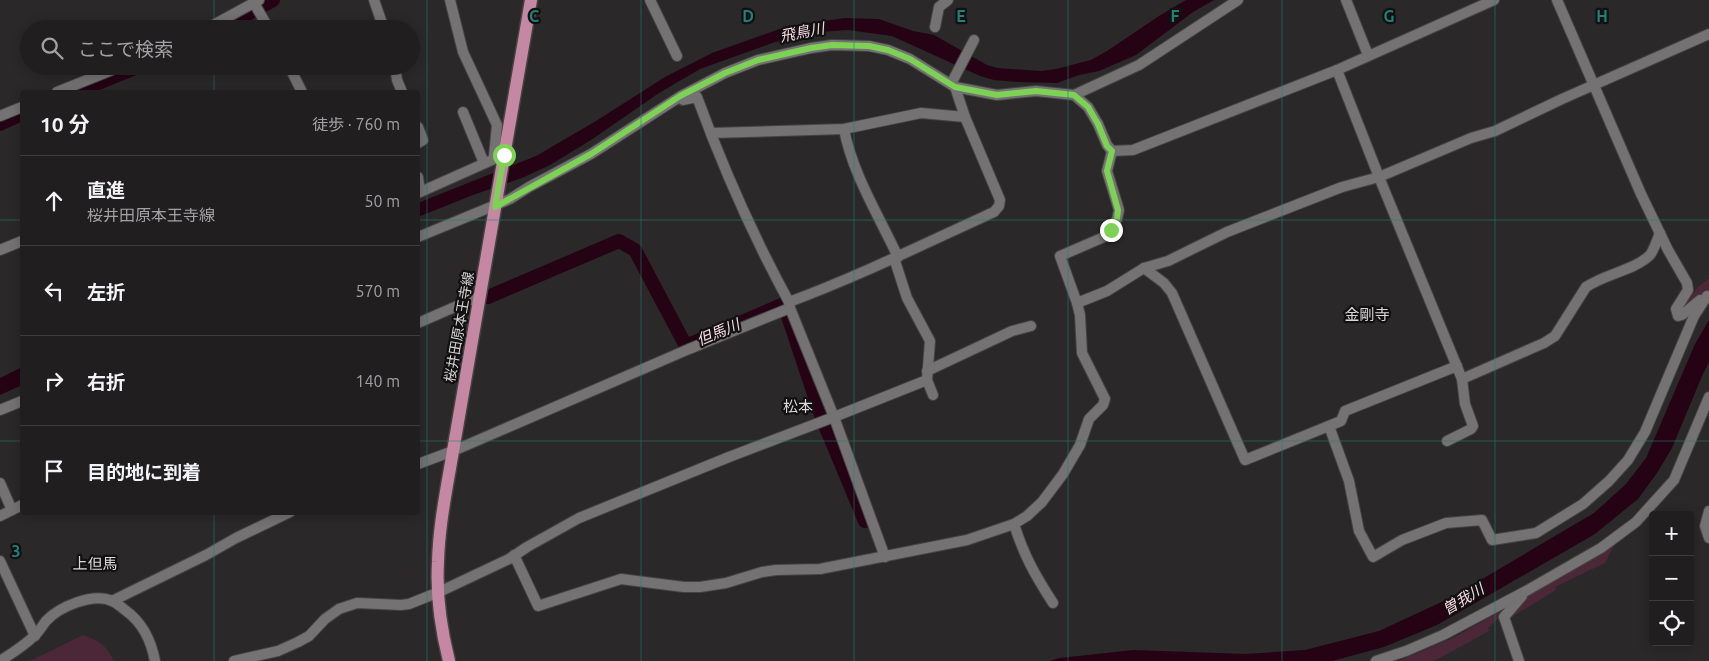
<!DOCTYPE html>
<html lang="ja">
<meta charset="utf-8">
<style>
:root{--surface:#201e1f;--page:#2d2b2c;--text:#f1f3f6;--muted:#a2a2a4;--line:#3d3c3d}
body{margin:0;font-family:Ubuntu,"Noto Sans JP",sans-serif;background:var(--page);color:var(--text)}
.controls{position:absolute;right:15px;bottom:15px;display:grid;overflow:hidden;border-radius:5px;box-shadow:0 2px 12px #0003}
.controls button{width:45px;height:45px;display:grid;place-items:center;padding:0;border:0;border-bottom:1px solid var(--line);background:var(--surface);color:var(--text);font:25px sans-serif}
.stop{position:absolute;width:15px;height:15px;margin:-11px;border:4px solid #7dd154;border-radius:50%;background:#fff}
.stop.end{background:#7dd154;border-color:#fff;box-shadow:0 1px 5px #0008}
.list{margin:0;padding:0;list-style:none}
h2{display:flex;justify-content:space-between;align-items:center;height:65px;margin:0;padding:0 20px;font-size:21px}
h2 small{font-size:16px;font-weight:400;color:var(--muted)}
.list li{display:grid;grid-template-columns:32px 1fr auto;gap:15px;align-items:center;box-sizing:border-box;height:90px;padding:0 20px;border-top:1px solid var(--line)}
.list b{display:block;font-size:19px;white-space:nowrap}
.list p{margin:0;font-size:16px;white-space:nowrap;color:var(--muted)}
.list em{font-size:16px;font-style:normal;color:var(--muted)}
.icon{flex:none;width:28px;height:28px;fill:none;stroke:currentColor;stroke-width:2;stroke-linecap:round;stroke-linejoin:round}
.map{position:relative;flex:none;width:1709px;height:661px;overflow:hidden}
.search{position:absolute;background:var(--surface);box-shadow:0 2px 12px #0003;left:20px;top:20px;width:400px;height:55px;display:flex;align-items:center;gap:12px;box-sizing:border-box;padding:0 18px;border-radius:28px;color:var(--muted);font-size:19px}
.panel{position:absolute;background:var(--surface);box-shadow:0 2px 12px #0003;left:20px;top:90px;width:400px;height:425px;border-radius:5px}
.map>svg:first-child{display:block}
</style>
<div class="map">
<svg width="1709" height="661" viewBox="0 0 1709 661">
<rect width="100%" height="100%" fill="#2b2829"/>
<!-- green -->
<g fill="#4b2737">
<polygon points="1709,278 1709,289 1688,308 1686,303 1698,287"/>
<polygon points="1616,542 1605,563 1555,587 1556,590 1507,620 1517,605 1529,594"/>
<polygon points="1506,608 1507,610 1487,629 1491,630 1440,658 1432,661 1399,661 1455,637"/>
<path d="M 83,635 C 101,642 105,644 114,661 L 30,661 Z"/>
</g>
<!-- water -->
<g fill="#250314">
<polygon points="1186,0 1214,0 1193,12 1136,55 1099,71 1079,75 1057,83 1017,82 994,80 980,76 892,36 848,30 819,32 792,38 775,42 700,69 659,93 591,140 550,165 522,178 473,195 418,217 418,203 536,156 596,121 665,77 712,53 788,26 845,18 879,19 913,31 934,35 987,65 997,68 1041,71 1056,69 1091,60 1107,51 1159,16"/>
<polygon points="1709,320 1709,362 1702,376 1672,448 1657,473 1638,499 1595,534 1437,625 1384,647 1332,661 1049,661 1060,658 1133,650 1245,654 1305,650 1379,631 1450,598 1594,513 1626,484 1646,458 1695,344"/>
<polygon points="22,367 22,385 0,395 0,378"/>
</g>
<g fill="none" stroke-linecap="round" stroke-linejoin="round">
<!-- river -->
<g stroke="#250314" stroke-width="14">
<polyline points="220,29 273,0"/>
<polyline points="76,92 140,66"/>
<polyline points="0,124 22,114"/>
<polyline points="488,297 619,241 635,250 686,346 784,304 822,418 865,521"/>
</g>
<!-- minor casing -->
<g stroke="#454344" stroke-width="12">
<g id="minor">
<polyline points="374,0 384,29"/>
<polyline points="450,0 463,52 497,125 494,156"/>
<polyline points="650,0 677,56"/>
<polyline points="1346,0 1368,55"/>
<polyline points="1557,0 1641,194 1668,250 1687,283 1688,290 1676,309 1678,316 1682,315 1700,300"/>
<polyline points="254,3 269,29"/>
<polyline points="935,27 939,7 948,0"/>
<polyline points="206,29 259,0"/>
<polyline points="289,66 302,92"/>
<polyline points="395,66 397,80 402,92"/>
<polyline points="1337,70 1379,177 1462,379 1465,404 1473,426 1471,429 1447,441"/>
<polyline points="951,84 974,40"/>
<polyline points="57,92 122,66"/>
<polyline points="1074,95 1139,65 1238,0"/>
<polyline points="463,112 484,163"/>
<polyline points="0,116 22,107"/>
<polyline points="418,127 423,140 418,143"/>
<path d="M 844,129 C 852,173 879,216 898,257"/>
<polyline points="711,133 844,129 921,113 965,117"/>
<polyline points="418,177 420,192"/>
<polyline points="418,193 501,156"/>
<polyline points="418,237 510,199 529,187 591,154 681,96 725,73 758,60 811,48 832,45 869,46 888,50 910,59 955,87 997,95 1036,91 1074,95 1088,107 1098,124 1107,145 1112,151 1133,150 1337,70 1494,0"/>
<polyline points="0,250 22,241"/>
<polyline points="894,258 907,298 930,341 927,380 933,395"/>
<polyline points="1144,268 1164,283 1172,293 1245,460 1341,421 1345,411 1457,366"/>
<path d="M 789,302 C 859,276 926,243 994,212 L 999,206 L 1000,200 L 965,117 L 955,87"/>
<polyline points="1077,303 1107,291 1144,268 1168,261 1227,232 1342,187 1379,177 1471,138 1495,131 1562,99 1709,34"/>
<polyline points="790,308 834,417 885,557"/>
<polyline points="418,323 480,296"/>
<polyline points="927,371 1012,331 1031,326"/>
<path d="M 1462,379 L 1544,343 L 1555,336 L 1586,287 C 1605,274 1635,270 1650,255 C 1654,250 1657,240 1660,233"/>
<polyline points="0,410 22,401"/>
<polyline points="1329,426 1349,481 1359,531 1373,557 1402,540 1446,523 1482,520 1492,540 1536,533 1583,504 1609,481 1628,460 1645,432 1694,316 1707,296"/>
<path d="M 418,464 L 453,451 L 689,349 L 790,308 L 789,302 C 753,236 723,168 697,97 L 683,100 L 682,98"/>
<polyline points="0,483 12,510"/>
<polyline points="1709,511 1705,526 1709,538"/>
<polyline points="0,516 22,505"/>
<path d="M 1014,524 C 1024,556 1035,575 1053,603"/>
<polyline points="514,555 538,606 621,579 684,587 700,587 726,583 762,572 776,570 820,569 967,540 1014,524 1027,516 1042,502 1063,474 1080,445 1089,419 1103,405 1105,399 1082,353 1080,315 1077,303 1060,256 1104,237 1111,230 1117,219 1119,210 1107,171 1112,151"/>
<polyline points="0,561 35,636"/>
<polyline points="112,601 206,555 236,538 290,512"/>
<path d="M 0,661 C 11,654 25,645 34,636 C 39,632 42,626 46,621 C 59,607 93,592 112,601 C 117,603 121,607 125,610 C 143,623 151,640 155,661"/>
<polyline points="234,661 278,651 298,642 309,636 325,619 339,609 357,603 401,605 409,604 439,592 509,559 527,547 579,518 729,457 834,417 927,380"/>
<polyline points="1376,661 1406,651 1443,635 1526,591 1601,548 1636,522 1674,480 1709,397"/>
<polyline points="1519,661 1504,617 1522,596"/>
</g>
</g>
<!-- major casing -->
<g stroke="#454344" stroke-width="15">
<path id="major" d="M 449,661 C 441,629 436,594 438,562 C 439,524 447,487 453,451 L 531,0"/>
</g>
<!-- minor -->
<use href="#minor" stroke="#757273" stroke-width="10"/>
<!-- major -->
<use href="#major" stroke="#c588a2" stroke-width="12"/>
</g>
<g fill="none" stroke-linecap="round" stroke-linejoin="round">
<!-- route -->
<polyline stroke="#7dd154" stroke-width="6" points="504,155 495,207 591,154 680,96 725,73 758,60 811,48 832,45 869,46 888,50 910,59 955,87 997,95 1036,91 1074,95 1088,107 1098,124 1107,146 1112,151 1107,171 1118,210 1117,219 1111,230"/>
</g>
<!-- grid -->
<path fill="none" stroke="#237f78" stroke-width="1" stroke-opacity="0.55" d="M 214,0 L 214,29M 427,0 L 427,661M 641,0 L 641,661M 854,0 L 854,661M 1068,0 L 1068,661M 1282,0 L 1282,661M 1495,0 L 1495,661M 214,66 L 214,92M 0,220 L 22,220M 418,220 L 1709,220M 0,441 L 22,441M 418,441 L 1709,441M 214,512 L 214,661"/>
<g text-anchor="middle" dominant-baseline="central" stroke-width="4.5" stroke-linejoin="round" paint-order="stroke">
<!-- street labels -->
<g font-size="14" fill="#d4d2d3" stroke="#121111">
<text transform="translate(459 327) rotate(-80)">桜井田原本王寺線</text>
</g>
<!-- water labels -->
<g font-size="15" font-style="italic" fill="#f8d9e4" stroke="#121111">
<text transform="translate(802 32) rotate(-11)">飛鳥川</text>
<text transform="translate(718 332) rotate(-23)">但馬川</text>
<text transform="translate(1463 599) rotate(-31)">曽我川</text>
</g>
<!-- neighbourhood labels -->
<g font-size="15" fill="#dbd7d9" stroke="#121111">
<text x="1367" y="314">金剛寺</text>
<text x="798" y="406">松本</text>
<text x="95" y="563">上但馬</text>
</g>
</g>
<g font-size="16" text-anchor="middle" font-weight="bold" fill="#237f78" stroke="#121111" stroke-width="4.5" stroke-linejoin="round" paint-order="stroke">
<text x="534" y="22">C</text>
<text x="748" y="22">D</text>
<text x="961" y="22">E</text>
<text x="1175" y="22">F</text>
<text x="1389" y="22">G</text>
<text x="1602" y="22">H</text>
<text x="16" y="557">3</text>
</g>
</svg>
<div class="controls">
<button>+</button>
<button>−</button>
<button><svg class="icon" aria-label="locate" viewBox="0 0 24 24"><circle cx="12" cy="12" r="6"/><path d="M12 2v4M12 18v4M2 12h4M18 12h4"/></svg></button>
</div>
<div class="stop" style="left:504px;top:155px"></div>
<div class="stop end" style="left:1111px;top:230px"></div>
<div class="search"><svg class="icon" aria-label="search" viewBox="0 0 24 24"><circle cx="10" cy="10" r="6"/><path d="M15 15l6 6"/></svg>ここで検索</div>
<section class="panel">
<h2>10 分<small>徒歩 · 760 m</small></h2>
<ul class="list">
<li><svg class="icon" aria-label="ahead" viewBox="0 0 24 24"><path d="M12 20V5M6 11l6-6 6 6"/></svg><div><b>直進</b><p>桜井田原本王寺線</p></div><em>50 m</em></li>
<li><svg class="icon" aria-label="left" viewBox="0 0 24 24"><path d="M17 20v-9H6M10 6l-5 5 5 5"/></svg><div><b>左折</b></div><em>570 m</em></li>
<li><svg class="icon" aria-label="right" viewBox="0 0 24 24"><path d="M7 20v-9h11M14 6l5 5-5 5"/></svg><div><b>右折</b></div><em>140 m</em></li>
<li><svg class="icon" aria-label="arrive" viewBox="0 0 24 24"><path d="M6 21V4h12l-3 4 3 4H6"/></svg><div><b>目的地に到着</b></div></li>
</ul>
</section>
</div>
